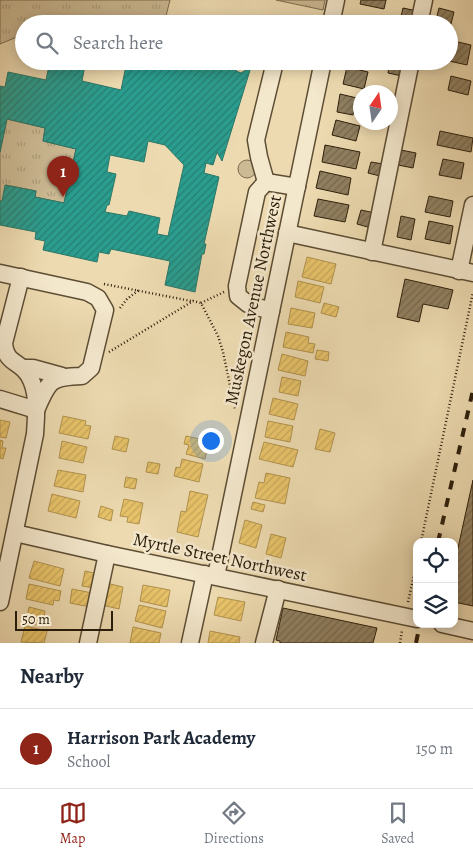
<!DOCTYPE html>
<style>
:root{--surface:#fff;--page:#f6f6f7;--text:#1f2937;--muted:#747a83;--line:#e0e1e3;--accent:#8f2418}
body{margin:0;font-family:Alegreya,serif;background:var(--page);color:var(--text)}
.controls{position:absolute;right:15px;bottom:15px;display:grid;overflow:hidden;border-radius:10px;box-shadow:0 2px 12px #0003}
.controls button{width:45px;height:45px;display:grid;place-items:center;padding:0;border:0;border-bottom:1px solid var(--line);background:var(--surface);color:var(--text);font:25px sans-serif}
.compass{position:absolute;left:353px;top:85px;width:45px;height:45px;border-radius:50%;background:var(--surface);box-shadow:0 2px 12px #0003;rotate:13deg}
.scale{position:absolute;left:15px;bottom:12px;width:98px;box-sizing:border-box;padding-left:5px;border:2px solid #2c1e0b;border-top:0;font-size:14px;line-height:18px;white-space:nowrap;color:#2c1e0b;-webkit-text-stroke:4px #f3e7cc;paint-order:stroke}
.you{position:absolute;left:210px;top:440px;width:18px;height:18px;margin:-12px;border:4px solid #fff;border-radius:50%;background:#1a73e8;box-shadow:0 0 0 8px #1a73e833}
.badge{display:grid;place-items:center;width:32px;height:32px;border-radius:50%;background:var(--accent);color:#fff;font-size:16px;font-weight:700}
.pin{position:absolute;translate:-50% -41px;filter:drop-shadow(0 1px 2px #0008)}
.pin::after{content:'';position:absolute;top:26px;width:18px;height:15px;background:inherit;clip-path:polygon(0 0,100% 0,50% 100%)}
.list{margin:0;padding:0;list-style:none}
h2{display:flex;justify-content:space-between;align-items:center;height:65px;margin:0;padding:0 20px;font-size:21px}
h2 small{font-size:16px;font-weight:400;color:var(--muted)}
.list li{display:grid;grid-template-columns:32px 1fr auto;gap:15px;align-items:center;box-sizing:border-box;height:80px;padding:0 20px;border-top:1px solid var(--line)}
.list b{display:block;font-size:19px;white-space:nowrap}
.list p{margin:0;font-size:16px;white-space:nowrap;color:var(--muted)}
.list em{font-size:16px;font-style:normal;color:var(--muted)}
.icon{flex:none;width:28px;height:28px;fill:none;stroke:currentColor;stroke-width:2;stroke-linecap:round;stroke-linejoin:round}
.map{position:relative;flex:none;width:473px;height:643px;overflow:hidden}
.search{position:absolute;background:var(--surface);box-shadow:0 2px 12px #0003;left:15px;right:15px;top:15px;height:55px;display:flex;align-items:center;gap:12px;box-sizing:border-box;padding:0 18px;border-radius:28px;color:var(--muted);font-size:19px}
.sheet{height:145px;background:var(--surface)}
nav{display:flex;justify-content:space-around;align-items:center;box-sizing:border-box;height:70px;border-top:1px solid var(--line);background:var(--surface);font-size:14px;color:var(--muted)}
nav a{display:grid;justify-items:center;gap:2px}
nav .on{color:var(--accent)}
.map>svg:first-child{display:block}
</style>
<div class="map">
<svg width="473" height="643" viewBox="0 0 473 643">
<defs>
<pattern id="grass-tufts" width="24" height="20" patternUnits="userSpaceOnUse" patternTransform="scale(1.25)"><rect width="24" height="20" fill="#ccba94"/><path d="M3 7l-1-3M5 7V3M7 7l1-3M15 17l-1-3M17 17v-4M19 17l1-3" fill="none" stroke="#af9f7e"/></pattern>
<pattern id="homes-hatch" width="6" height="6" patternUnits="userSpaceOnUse" patternTransform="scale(1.25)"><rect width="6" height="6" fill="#e9c46a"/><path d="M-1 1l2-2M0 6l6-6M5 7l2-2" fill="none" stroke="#c8a85b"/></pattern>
<pattern id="schools-hatch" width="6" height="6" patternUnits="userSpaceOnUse" patternTransform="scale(1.25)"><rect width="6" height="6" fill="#2a9d8f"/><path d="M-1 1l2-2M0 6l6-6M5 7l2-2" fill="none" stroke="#247f73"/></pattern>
<pattern id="building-hatch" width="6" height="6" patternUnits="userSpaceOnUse" patternTransform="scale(1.25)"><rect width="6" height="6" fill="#908061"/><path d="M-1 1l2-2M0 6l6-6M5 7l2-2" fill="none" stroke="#76684e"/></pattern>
</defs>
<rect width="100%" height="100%" fill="#eddab0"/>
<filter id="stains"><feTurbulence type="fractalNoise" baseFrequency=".004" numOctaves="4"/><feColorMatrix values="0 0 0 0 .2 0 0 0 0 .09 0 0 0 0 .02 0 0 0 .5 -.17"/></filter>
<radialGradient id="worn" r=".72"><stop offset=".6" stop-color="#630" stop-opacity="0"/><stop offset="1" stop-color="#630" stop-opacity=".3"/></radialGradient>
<!-- grass -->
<g fill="url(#grass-tufts)" stroke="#7c6c50">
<polygon points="0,0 170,0 166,16 98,22 61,18 47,24 24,24 24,34 0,44"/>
<polygon points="276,0 325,0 323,10"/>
<polygon points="7,119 45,128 43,141 76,149 64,203 35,197 36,191 6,185 2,201 0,201 0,152"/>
<circle cx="247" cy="169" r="9"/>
</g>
<!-- homes -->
<g fill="url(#homes-hatch)" stroke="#b0924e">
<polygon points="307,257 336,264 331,284 302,277"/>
<polygon points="298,281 324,287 320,303 295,297"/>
<polygon points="324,303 339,307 336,317 321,313"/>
<polygon points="291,308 315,313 312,328 288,324"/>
<polygon points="286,332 309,337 308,343 315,344 313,353 283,347"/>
<polygon points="317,350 329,352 328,361 315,359"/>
<polygon points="282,354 308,361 305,376 278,370"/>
<polygon points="282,377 301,381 298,396 279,392"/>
<polygon points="273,398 298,404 294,420 269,414"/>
<polygon points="63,416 86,421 85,425 91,426 88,439 59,433"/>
<polygon points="0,420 10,422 6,438 0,437"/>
<polygon points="268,421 293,426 290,442 265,437"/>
<polygon points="320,429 335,433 330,452 315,449"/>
<polygon points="115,436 129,439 126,452 112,449"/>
<polygon points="186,436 209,441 205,459 186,454 189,445 184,444"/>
<polygon points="0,440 3,441 2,448 6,448 3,459 0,458"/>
<polygon points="62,441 87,447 83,463 59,458"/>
<polygon points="264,442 298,450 293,467 259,459"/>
<polygon points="182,459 203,464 199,482 174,476 176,467 180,468"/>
<polygon points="148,462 160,464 158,474 146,472"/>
<polygon points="58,470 86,475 83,492 54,486"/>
<polygon points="266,473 290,478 285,504 255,498 259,482 264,483"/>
<polygon points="126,477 137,479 135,489 124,487"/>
<polygon points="190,491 208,495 198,537 177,532 181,511 186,512"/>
<polygon points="52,494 80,501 76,518 48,511"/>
<polygon points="124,499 143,503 139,524 127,522 128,517 120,516"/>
<polygon points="253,502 265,505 263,512 251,509"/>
<polygon points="101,506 113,510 111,521 98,517"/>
<polygon points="245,520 262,525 256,548 239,543"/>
<polygon points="271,534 286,538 281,558 266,554"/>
<polygon points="34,561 64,569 60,586 29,578"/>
<polygon points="85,571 98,574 94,588 82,586"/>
<polygon points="106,583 123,587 119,609 102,605"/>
<polygon points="29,584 61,591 59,601 54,600 53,605 26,599"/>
<polygon points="143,585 170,590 167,607 140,601"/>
<polygon points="72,589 92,593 90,607 70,603"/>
<polygon points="218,597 245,602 241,621 214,615"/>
<polygon points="139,605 166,611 162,628 135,621"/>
<polygon points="29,607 45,611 42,626 26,623"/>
<polygon points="25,626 47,631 44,643 21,642"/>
<polygon points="133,627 161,633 159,643 130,643"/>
<polygon points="210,631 240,637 239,643 208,643"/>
</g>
<!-- schools -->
<path fill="url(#schools-hatch)" stroke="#2b7767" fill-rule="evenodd" d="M 50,61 L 67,61 L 85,65 L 82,81 L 121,90 L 127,61 L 188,61 L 207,65 L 219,61 L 224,61 L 237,66 L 236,71 L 241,73 L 251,67 L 222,161 L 217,152 L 213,165 L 206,163 L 204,173 L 219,177 L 204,244 L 206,244 L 204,254 L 202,254 L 195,292 L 165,285 L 170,261 L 111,249 L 109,254 L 99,252 L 97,262 L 43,250 L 45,241 L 35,239 L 36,232 L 0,225 L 0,201 L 2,201 L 5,185 L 36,191 L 35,197 L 64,203 L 76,149 L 43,141 L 45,128 L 7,119 L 0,152 L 0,86 L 5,87 L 8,72 L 46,80 ZM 148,141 L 165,145 L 184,165 L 168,236 L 157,234 L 160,218 L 129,211 L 127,216 L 105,212 L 107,205 L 109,205 L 116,174 L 107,172 L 110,155 L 144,162 Z"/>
<!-- building -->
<g fill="url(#building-hatch)" stroke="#2c1e0b">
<polygon points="361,0 386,0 384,9 360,4"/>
<polygon points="403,8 417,11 412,24 400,21"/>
<polygon points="439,8 454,12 451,24 436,20"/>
<polygon points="353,16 381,22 380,24 351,24"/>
<polygon points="449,40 471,45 467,65 449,61"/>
<polygon points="390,61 403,61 402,76 388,73"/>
<polygon points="347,67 368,72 364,89 343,84"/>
<polygon points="451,76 471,81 468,95 448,90"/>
<polygon points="340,94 357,98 353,115 337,112"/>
<polygon points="336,120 360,126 356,141 332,135"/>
<polygon points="440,131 473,138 471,152 437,145"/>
<polygon points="325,145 360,152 356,169 322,162"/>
<polygon points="401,150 416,153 413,168 398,165"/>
<polygon points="443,159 464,163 461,179 439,175"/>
<polygon points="371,162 383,164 380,176 368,173"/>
<polygon points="320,171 351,178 348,195 316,188"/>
<polygon points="429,196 453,201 450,217 425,212"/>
<polygon points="318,199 349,205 345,222 314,216"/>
<polygon points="361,210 375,213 371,228 357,224"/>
<polygon points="401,216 415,219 411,240 397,237"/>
<polygon points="429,221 453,226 450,244 425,239"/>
<polygon points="405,279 453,290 448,309 423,304 419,322 397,317"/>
<polygon points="473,480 473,606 454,602 454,566"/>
<polygon points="283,608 377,628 373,643 280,643 280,641 276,640"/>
</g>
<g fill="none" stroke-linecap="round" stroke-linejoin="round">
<!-- minor casing -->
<g stroke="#5c4d34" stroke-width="19">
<g id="minor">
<polyline points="331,24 336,0"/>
<polyline points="419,24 424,0"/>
<polyline points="266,182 259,157 256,140 274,66 278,61"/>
<polyline points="287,233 473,273"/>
<polyline points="372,252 411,61"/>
<polyline points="459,271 473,205"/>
<path d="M 0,273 L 87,292 L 98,298 L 105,310 L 91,368 L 82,376 C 51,377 49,380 37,408"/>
<polyline points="271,311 248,304 238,296 237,286 257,192 266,182 297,187"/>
<polyline points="24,368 33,368 62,376"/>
<polyline points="0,399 36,410"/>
<polyline points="15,533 107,554 417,619"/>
<polyline points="216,576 323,61"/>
<path d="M 0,602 L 35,434 C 36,415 39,393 29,376 C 20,360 6,365 4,343 L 21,277"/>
<polyline points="442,624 473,631"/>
<polyline points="88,643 107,554"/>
<polyline points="190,643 205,574"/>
<polyline points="264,643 278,589"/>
</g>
</g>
<!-- path -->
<g stroke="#2c1e0b" stroke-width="2.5" stroke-dasharray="1 2.5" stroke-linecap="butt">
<polyline points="104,284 191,301"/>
<polyline points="201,303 224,292"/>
<polyline points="120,308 127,299 139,290"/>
<polyline points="109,352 193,301 201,303 218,336 223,352 235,409"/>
<polyline points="421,542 473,292"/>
<polyline points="408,602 417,562"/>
<polyline points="400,643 402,630"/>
</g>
<!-- minor -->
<use href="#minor" stroke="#f3e7cc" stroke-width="16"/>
<!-- rail -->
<g stroke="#2c1e0b" stroke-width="4" stroke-dasharray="9 9" stroke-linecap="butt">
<polyline points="438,542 473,390"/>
<polyline points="416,643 420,624"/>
</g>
</g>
<g text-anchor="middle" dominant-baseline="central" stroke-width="5" stroke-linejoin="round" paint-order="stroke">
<!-- street labels -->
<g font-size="18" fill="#2c1e0b" stroke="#f3e7cc">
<text transform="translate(253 300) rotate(-78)">Muskegon Avenue Northwest</text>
<text transform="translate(220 557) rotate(12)">Myrtle Street Northwest</text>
</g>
</g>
<rect width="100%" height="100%" filter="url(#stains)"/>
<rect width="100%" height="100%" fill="url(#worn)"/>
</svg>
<div class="controls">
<button><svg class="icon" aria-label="locate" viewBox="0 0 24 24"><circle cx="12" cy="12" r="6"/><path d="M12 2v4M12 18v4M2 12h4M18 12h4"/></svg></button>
<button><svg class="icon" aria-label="layers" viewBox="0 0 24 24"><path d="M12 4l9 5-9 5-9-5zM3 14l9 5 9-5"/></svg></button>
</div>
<svg class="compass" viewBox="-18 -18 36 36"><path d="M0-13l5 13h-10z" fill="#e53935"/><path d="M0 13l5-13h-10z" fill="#747a83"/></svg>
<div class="scale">50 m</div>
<div class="you"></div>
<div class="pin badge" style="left:63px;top:197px">1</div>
<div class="search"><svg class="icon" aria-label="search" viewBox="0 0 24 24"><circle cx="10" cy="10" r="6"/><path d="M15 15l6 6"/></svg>Search here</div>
</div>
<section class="sheet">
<h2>Nearby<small></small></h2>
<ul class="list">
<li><span class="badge">1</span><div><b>Harrison Park Academy</b><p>School</p></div><em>150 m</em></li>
</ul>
</section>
<nav>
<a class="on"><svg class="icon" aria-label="map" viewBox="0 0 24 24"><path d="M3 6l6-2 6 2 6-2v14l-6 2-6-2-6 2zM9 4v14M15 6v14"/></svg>Map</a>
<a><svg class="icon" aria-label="directions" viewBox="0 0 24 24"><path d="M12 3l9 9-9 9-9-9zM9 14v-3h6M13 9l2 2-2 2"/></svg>Directions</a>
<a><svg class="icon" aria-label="saved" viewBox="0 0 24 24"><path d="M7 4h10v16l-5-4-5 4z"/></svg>Saved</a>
</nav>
